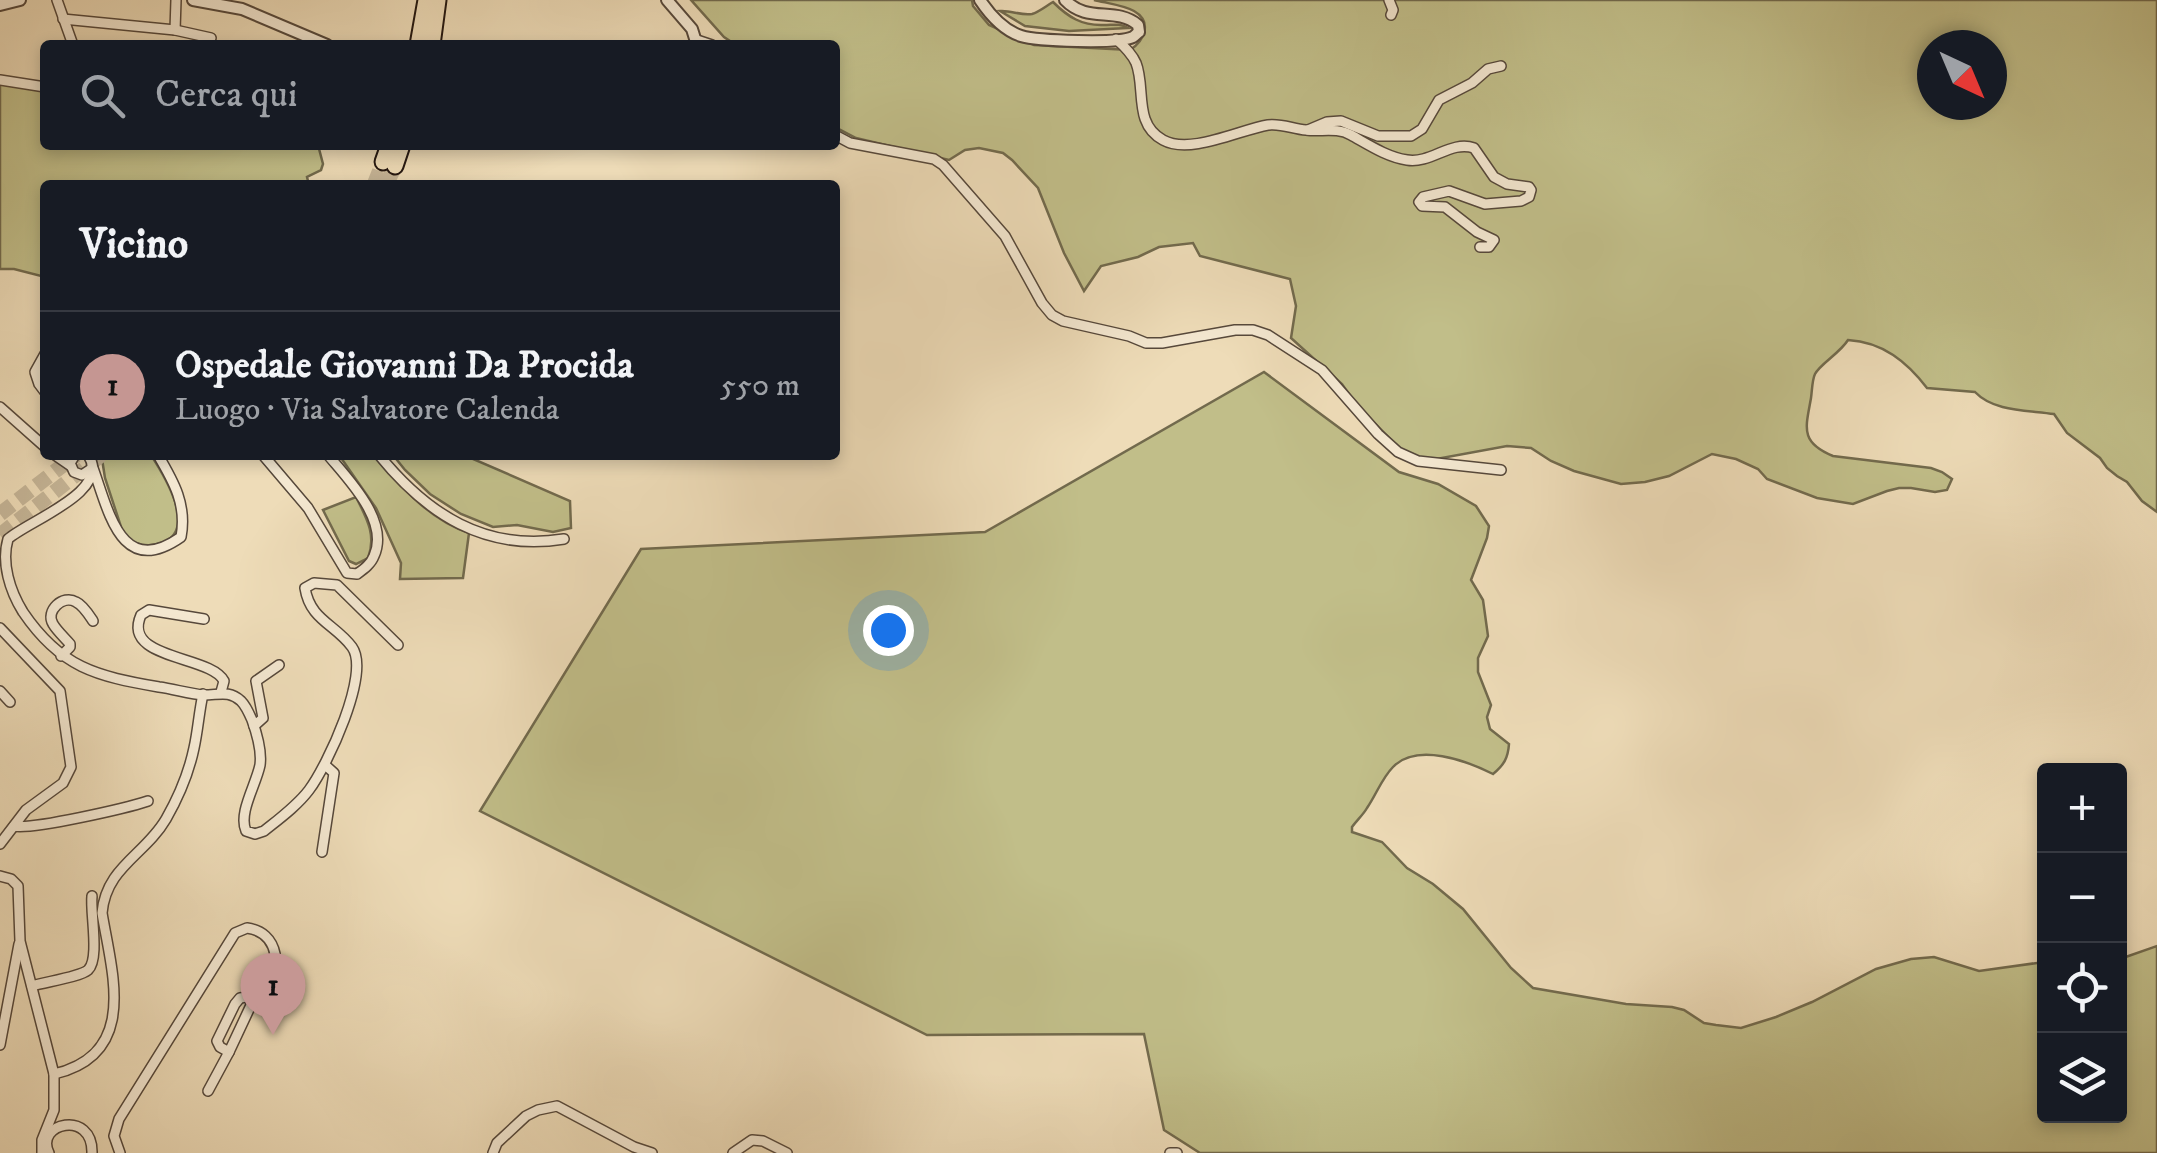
<!DOCTYPE html>
<html lang="it">
<meta charset="utf-8">
<style>
:root{--surface:#171b24;--page:#20242c;--text:#f1f3f6;--muted:#9ea1a6;--line:#363941;--accent:#c59692}
body{margin:0;font-family:"IM FELL DW Pica",serif;background:var(--page);color:var(--text)}
.controls{position:absolute;right:30px;bottom:30px;display:grid;overflow:hidden;border-radius:10px;box-shadow:0 5px 15px #0003}
.controls button{width:90px;height:90px;display:grid;place-items:center;padding:0;border:0;border-bottom:2px solid var(--line);background:var(--surface);color:var(--text);font:50px sans-serif}
.compass{position:absolute;left:1917px;top:30px;width:90px;height:90px;border-radius:50%;background:var(--surface);box-shadow:0 5px 15px #0003;rotate:136deg}
.you{position:absolute;left:888px;top:630px;width:35px;height:35px;margin:-25px;border:8px solid #fff;border-radius:50%;background:#1a73e8;box-shadow:0 0 0 15px #1a73e833}
.badge{display:grid;place-items:center;width:65px;height:65px;border-radius:50%;background:var(--accent);color:#111;font-size:32px;font-weight:700}
.pin{position:absolute;translate:-50% -82px;filter:drop-shadow(0 2px 5px #0008)}
.pin::after{content:'';position:absolute;top:52px;width:35px;height:30px;background:inherit;clip-path:polygon(0 0,100% 0,50% 100%)}
.list{margin:0;padding:0;list-style:none}
h2{display:flex;justify-content:space-between;align-items:center;height:130px;margin:0;padding:0 40px;font-size:42px}
h2 small{font-size:32px;font-weight:400;color:var(--muted)}
.list li{display:grid;grid-template-columns:65px 1fr auto;gap:30px;align-items:center;box-sizing:border-box;height:150px;padding:0 40px;border-top:2px solid var(--line)}
.list b{display:block;font-size:38px;white-space:nowrap}
.list p{margin:0;font-size:32px;white-space:nowrap;color:var(--muted)}
.list em{font-size:32px;font-style:normal;color:var(--muted)}
.icon{flex:none;width:55px;height:55px;fill:none;stroke:currentColor;stroke-width:2;stroke-linecap:round;stroke-linejoin:round}
.map{position:relative;flex:none;width:2157px;height:1153px;overflow:hidden}
.search{position:absolute;background:var(--surface);box-shadow:0 5px 15px #0003;left:40px;top:40px;width:800px;height:110px;display:flex;align-items:center;gap:25px;box-sizing:border-box;padding:0 35px;border-radius:10px;color:var(--muted);font-size:38px}
.panel{position:absolute;background:var(--surface);box-shadow:0 5px 15px #0003;left:40px;top:180px;width:800px;height:280px;border-radius:10px}
.map>svg:first-child{display:block}
</style>
<div class="map">
<svg width="2157" height="1153" viewBox="0 0 2157 1153">
<rect width="100%" height="100%" fill="#eedcb8"/>
<filter id="stains"><feTurbulence type="fractalNoise" baseFrequency=".002" numOctaves="4"/><feColorMatrix values="0 0 0 0 .2 0 0 0 0 .09 0 0 0 0 .02 0 0 0 .5 -.17"/></filter>
<radialGradient id="worn" r=".72"><stop offset=".6" stop-color="#630" stop-opacity="0"/><stop offset="1" stop-color="#630" stop-opacity=".3"/></radialGradient>
<!-- green -->
<g fill="#c1be89" stroke="#726a4d" stroke-width="2.5" fill-rule="evenodd">
<path d="M 691,0 L 972,0 L 973,6 L 989,25 L 1034,45 L 1130,50 C 1144,41 1153,22 1134,11 C 1123,5 1106,3 1094,0 L 2157,0 L 2157,512 L 2142,501 L 2127,482 L 2117,476 L 2107,468 L 2100,458 L 2067,433 L 2054,414 C 2028,410 1994,412 1975,392 L 1927,388 C 1907,362 1883,342 1848,340 C 1840,353 1820,364 1815,374 C 1812,380 1812,392 1811,398 C 1806,427 1799,442 1833,456 L 1931,468 L 1942,472 L 1952,479 L 1947,490 L 1935,492 L 1911,488 L 1899,488 L 1887,491 L 1853,504 L 1817,498 L 1767,479 L 1758,469 L 1736,459 L 1712,454 L 1669,476 L 1645,482 L 1621,484 L 1574,471 L 1551,461 L 1531,448 L 1507,446 L 1431,460 L 1405,454 L 1356,404 L 1342,384 L 1291,338 L 1296,306 L 1290,279 L 1200,256 L 1193,243 L 1159,247 L 1138,257 L 1101,266 L 1084,291 L 1064,253 L 1038,188 L 1012,160 L 1003,153 L 979,148 L 965,150 L 949,160 L 856,138 L 835,127 L 835,45 L 736,45 L 724,37 ZM 1932,45 L 1992,45 L 1992,105 L 1932,105 Z"/>
<path d="M 1053,2 C 1068,17 1082,26 1104,25 C 1114,25 1119,23 1128,28 L 1069,31 L 1025,26 L 1000,11 C 1011,10 1021,16 1032,14 C 1039,12 1046,6 1053,2 Z"/>
<polygon points="0,84 45,90 45,145 318,145 323,164 321,170 307,177 309,185 45,185 45,274 41,276 14,269 0,269"/>
<path d="M 1264,372 L 1399,472 L 1438,484 L 1476,506 L 1489,526 L 1487,538 L 1471,580 L 1483,600 L 1488,636 L 1478,658 L 1478,672 L 1491,705 L 1487,717 L 1490,729 L 1509,744 C 1508,758 1504,765 1493,774 C 1467,761 1417,742 1393,767 C 1382,778 1376,795 1367,808 C 1363,815 1357,820 1352,827 L 1352,832 L 1382,842 L 1407,868 L 1433,884 L 1463,909 L 1511,968 L 1533,988 L 1626,1004 L 1672,1007 L 1684,1010 L 1704,1023 L 1716,1025 L 1741,1028 L 1776,1017 L 1812,1002 L 1876,969 L 1911,959 L 1934,957 L 1979,971 L 2044,962 L 2044,1116 L 2120,1116 L 2120,959 L 2157,946 L 2157,1153 L 1200,1153 L 1164,1130 L 1144,1034 L 927,1035 L 480,811 L 641,549 L 985,532 Z"/>
<path d="M 108,455 L 151,455 C 164,475 199,531 161,543 C 147,548 135,545 124,536 L 105,478 L 102,459 Z"/>
<path d="M 339,455 L 374,455 C 402,487 428,519 469,533 L 463,578 L 400,579 L 401,563 L 376,508 Z"/>
<polygon points="393,455 464,455 570,501 571,528 553,532 517,525 493,527 461,514 430,494 405,470"/>
<path d="M 356,497 C 366,517 377,535 368,558 L 356,564 L 349,561 L 323,510 Z"/>
</g>
<g fill="none" stroke-linecap="round" stroke-linejoin="round">
<!-- motorway-tunnel -->
<g stroke="#c5b597" stroke-width="15" stroke-dasharray="15 8" stroke-linecap="butt">
<polyline points="374,185 383,162"/>
<polyline points="386,185 395,166"/>
<polyline points="0,514 76,455"/>
<polyline points="0,535 101,455"/>
</g>
<!-- minor casing -->
<g stroke="#56483b" stroke-width="12">
<g id="minor">
<polyline points="57,0 73,45"/>
<polyline points="1389,0 1393,10 1391,15"/>
<polyline points="63,19 175,30 211,38"/>
<polyline points="175,30 176,0"/>
<path d="M 1116,39 C 1124,46 1132,54 1136,63 C 1146,88 1133,124 1163,140 C 1190,155 1239,130 1268,125 C 1281,123 1293,129 1306,130 C 1321,132 1337,127 1351,135 C 1369,145 1387,157 1407,160 C 1431,164 1451,140 1474,148 L 1494,177 L 1507,184 L 1529,187 L 1531,190 L 1529,197 L 1521,201 L 1485,204 L 1449,191 L 1423,197 L 1419,202 L 1422,206 L 1445,207 L 1477,232 L 1494,240 L 1489,247 L 1480,247"/>
<polyline points="697,40 712,45"/>
<polyline points="0,80 45,87"/>
<polyline points="1308,130 1327,122 1341,121 1378,136 1411,136 1422,129 1439,100 1472,83 1488,69 1501,66"/>
<polyline points="835,135 850,143 934,159 943,165 1005,236 1042,303 1052,315 1063,321 1129,336 1146,343 1162,343 1235,330 1253,330 1268,335 1322,370 1378,434 1398,452 1418,461 1501,470"/>
<polyline points="45,354 35,372 39,384 45,392"/>
<polyline points="0,407 45,447"/>
<polyline points="55,455 71,466"/>
<polyline points="75,455 70,463 74,472 82,475 91,469"/>
<path d="M 88,455 C 113,491 28,521 8,539 C 1,563 10,591 23,612 C 61,668 96,676 159,687 C 174,689 190,694 204,695 C 219,695 229,690 241,701 C 246,706 249,713 252,720 C 257,734 262,751 260,765 C 256,785 238,813 246,831 L 255,834 L 264,831 C 279,819 297,806 309,790 C 327,766 371,673 352,647 C 335,624 310,620 305,588 L 314,583 L 337,585 L 398,645"/>
<path d="M 263,455 L 308,508 L 347,573 L 357,574 C 364,569 371,564 374,556 C 390,521 348,479 328,455"/>
<path d="M 379,455 C 427,514 485,552 564,539"/>
<path d="M 93,468 C 109,512 121,579 181,537 C 187,505 174,482 158,455"/>
<path d="M 204,619 L 149,610 L 141,615 C 121,660 211,655 224,681 L 221,692"/>
<polyline points="0,628 60,691 71,767 63,783 26,810 0,844"/>
<path d="M 61,656 L 70,647 L 70,644 C 65,638 57,631 53,624 C 45,611 63,594 76,602 C 83,605 89,615 93,621"/>
<polyline points="0,691 10,702"/>
<polyline points="254,726 263,718 256,681 279,665"/>
<path d="M 14,826 C 32,830 127,808 148,801"/>
<polyline points="322,852 334,773 325,765"/>
<polyline points="0,876 11,879 18,886 20,941 54,1074 54,1110 42,1140 42,1153"/>
<path d="M 32,986 C 44,982 80,977 88,970 C 100,959 90,912 92,896"/>
<polyline points="0,1045 19,944"/>
<path d="M 54,1074 C 139,1054 112,974 102,913 C 106,867 145,855 166,819 C 178,798 189,772 194,748 C 198,730 199,712 203,694"/>
<polyline points="208,1091 229,1052"/>
<path d="M 49,1153 C 34,1123 93,1109 92,1153"/>
<path d="M 120,1153 L 114,1136 L 119,1119 L 235,933 L 247,928 C 262,930 272,939 275,954 L 229,1052 L 220,1047 L 217,1041 L 235,1004 L 240,998 L 254,996"/>
<polyline points="493,1153 497,1143 526,1116 538,1110 557,1106 634,1147 652,1153"/>
<polyline points="733,1153 752,1140 763,1141 787,1153"/>
<polyline points="1170,1153 1177,1153"/>
</g>
</g>
<!-- tertiary casing -->
<g stroke="#56483b" stroke-width="14">
<g id="tertiary">
<polyline points="193,0 242,9 327,45"/>
<polyline points="667,0 692,29 697,45"/>
<path d="M 980,0 C 990,15 1003,30 1021,36 C 1037,41 1119,44 1133,37 C 1135,36 1137,33 1139,32 L 1138,25 C 1115,6 1088,24 1065,0"/>
<polyline points="0,5 20,0"/>
</g>
</g>
<!-- motorway casing -->
<g stroke="#231711" stroke-width="19">
<g id="motorway">
<polyline points="418,45 426,0"/>
<polyline points="432,45 438,0"/>
<polyline points="383,162 389,145"/>
<polyline points="395,166 402,145"/>
</g>
</g>
<!-- minor -->
<use href="#minor" stroke="#f4e8d1" stroke-width="9"/>
<!-- tertiary -->
<use href="#tertiary" stroke="#f4e8d1" stroke-width="10"/>
<!-- motorway -->
<use href="#motorway" stroke="#eedcb8" stroke-width="15"/>
</g>
<rect width="100%" height="100%" filter="url(#stains)"/>
<rect width="100%" height="100%" fill="url(#worn)"/>
</svg>
<div class="controls">
<button>+</button>
<button>−</button>
<button><svg class="icon" aria-label="locate" viewBox="0 0 24 24"><circle cx="12" cy="12" r="6"/><path d="M12 2v4M12 18v4M2 12h4M18 12h4"/></svg></button>
<button><svg class="icon" aria-label="layers" viewBox="0 0 24 24"><path d="M12 4l9 5-9 5-9-5zM3 14l9 5 9-5"/></svg></button>
</div>
<svg class="compass" viewBox="-18 -18 36 36"><path d="M0-13l5 13h-10z" fill="#e53935"/><path d="M0 13l5-13h-10z" fill="#9ea1a6"/></svg>
<div class="you"></div>
<div class="pin badge" style="left:273px;top:1035px">1</div>
<div class="search"><svg class="icon" aria-label="search" viewBox="0 0 24 24"><circle cx="10" cy="10" r="6"/><path d="M15 15l6 6"/></svg>Cerca qui</div>
<section class="panel">
<h2>Vicino<small></small></h2>
<ul class="list">
<li><span class="badge">1</span><div><b>Ospedale Giovanni Da Procida</b><p>Luogo · Via Salvatore Calenda</p></div><em>550 m</em></li>
</ul>
</section>
</div>
